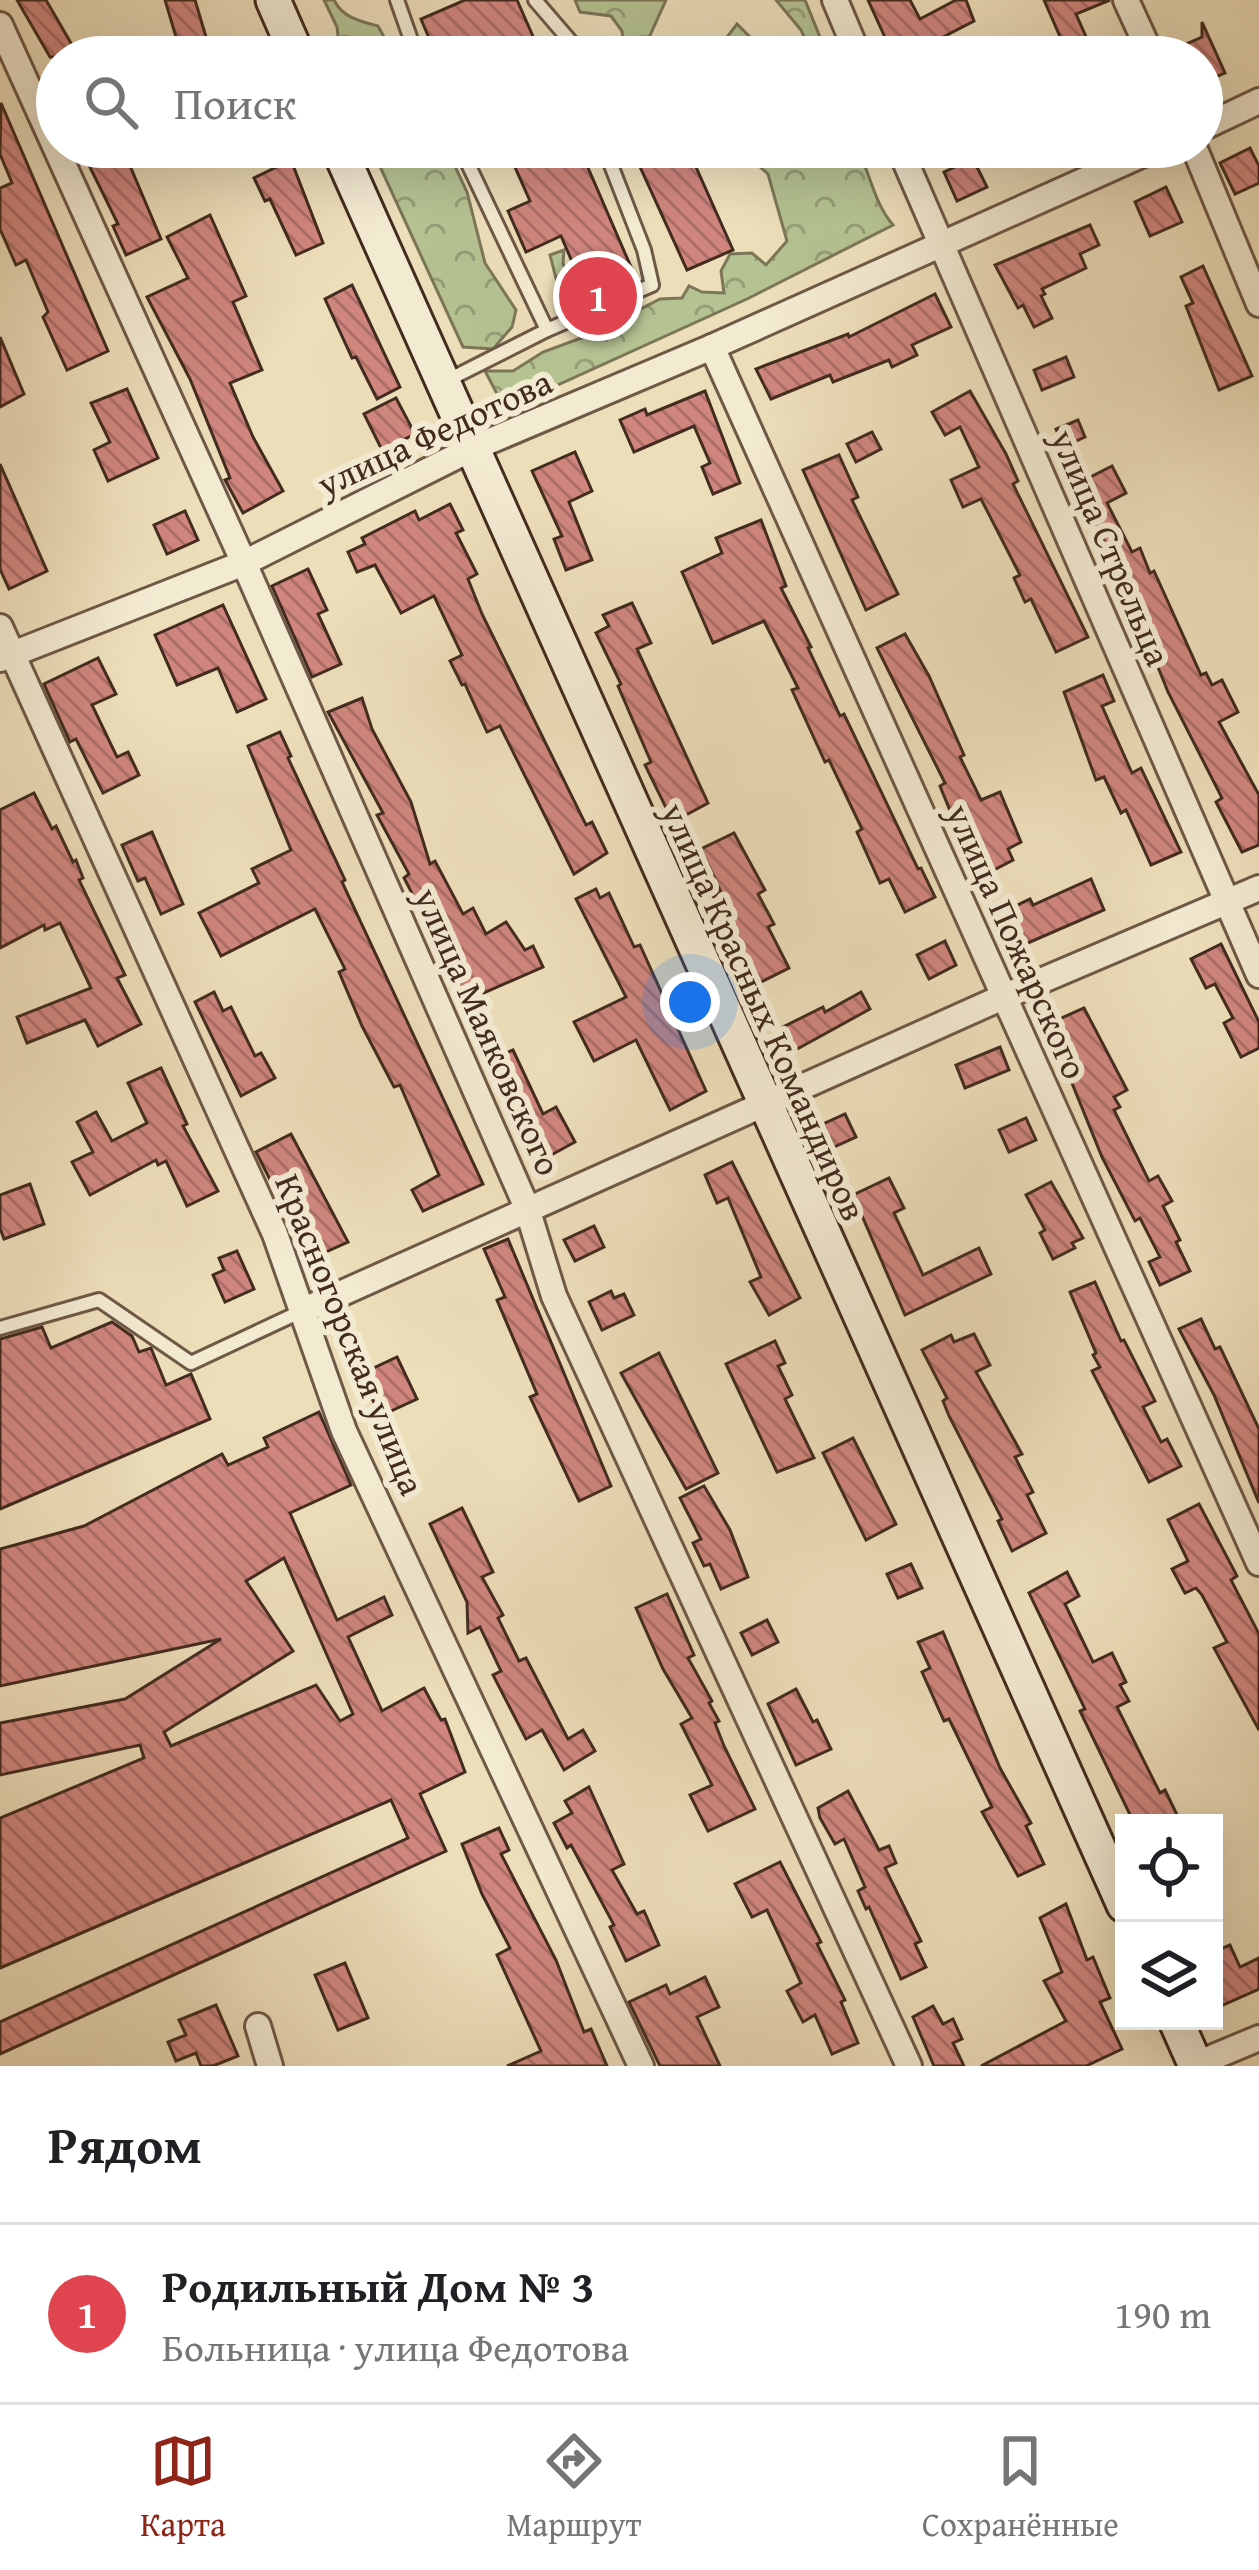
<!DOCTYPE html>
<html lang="ru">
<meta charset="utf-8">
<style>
:root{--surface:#fff;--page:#f6f6f6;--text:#202124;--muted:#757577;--line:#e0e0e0;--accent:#8f2418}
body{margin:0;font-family:"Gentium Book Plus",serif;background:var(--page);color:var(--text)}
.controls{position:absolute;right:36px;bottom:36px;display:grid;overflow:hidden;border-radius:0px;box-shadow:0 12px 48px #0002}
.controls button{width:108px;height:108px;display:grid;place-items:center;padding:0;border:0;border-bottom:3px solid var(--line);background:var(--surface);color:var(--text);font:60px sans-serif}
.you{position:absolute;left:690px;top:1002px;width:42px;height:42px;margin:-30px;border:9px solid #fff;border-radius:50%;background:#1a73e8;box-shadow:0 0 0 18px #1a73e833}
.badge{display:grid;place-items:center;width:78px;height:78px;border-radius:50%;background:var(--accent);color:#fff;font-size:39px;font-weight:700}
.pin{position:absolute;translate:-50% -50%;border:6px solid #fff;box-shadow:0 3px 12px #0006}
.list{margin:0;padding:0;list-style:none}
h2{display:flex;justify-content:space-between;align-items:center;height:156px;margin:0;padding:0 48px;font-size:51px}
h2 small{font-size:39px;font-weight:400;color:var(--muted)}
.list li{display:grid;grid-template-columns:78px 1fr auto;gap:36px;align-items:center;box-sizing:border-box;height:180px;padding:0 48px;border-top:3px solid var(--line)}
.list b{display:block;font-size:45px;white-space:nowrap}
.list p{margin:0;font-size:39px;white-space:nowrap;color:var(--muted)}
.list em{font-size:39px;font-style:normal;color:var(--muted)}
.icon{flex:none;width:66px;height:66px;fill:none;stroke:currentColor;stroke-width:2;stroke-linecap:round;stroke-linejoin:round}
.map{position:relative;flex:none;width:1259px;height:2066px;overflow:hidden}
.search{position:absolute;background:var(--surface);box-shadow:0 12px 48px #0002;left:36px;right:36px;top:36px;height:132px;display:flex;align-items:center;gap:30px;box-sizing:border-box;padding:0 42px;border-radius:66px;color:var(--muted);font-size:45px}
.sheet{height:336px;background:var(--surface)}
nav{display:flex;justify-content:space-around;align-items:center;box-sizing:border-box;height:168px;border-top:3px solid var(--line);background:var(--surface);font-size:33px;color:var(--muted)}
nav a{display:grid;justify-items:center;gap:6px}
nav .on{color:var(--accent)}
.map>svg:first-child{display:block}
</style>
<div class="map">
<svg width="1259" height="2066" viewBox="0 0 1259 2066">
<defs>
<pattern id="forest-crowns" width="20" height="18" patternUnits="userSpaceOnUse" patternTransform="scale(3)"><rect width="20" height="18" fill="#b5c292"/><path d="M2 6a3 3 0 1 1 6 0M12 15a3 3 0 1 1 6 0" fill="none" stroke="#959e77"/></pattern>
<pattern id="building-back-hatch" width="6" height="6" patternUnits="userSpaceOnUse" patternTransform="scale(3)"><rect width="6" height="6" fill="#d0867e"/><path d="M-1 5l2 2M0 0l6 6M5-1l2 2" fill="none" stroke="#aa6e67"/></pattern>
</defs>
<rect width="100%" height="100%" fill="#eddeba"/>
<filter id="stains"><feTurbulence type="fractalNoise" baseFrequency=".00167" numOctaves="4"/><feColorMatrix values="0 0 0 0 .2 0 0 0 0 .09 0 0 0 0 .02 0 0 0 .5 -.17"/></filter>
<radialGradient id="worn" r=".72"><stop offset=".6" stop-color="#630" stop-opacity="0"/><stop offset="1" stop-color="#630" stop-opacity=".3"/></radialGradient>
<!-- forest -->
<g fill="url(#forest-crowns)" stroke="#7c7658" stroke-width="3">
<path d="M 324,0 L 334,0 C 343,18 360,21 378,26 L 395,57 L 328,57 L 339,45 L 337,27 Z"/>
<polygon points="575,0 666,0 647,42 664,57 625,57 622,31 611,16 580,12"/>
<polygon points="776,0 805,0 828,57 813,57 801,30"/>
<polygon points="737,24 757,44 760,57 739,57 727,37"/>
<polygon points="371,147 446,147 467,192 485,263 516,310 512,327 493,349 463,347"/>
<path d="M 757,147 L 777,147 L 787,164 L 817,161 L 818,147 L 857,147 C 870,173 874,203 893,225 L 747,299 L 505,409 L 485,371 L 513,371 L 543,352 L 592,334 L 660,299 L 682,298 L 689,286 L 702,292 L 724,293 L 721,271 L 730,254 L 752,253 L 766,265 L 787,241 L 768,174 L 758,165 L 751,150 Z"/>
<polygon points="564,250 563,264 576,287 571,299 560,294 550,255"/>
</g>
<!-- building -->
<g fill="url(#building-back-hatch)" stroke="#432b1f" stroke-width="3" fill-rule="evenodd">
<polygon points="17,0 46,0 79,57 50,57"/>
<polygon points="165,0 195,0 212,57 182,57"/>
<polygon points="465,0 517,0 542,57 437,57 421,19"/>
<polygon points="868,0 910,0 920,19 956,0 966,0 974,21 920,49 924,57 894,57"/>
<polygon points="1044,0 1110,0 1076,14 1095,57 1069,57"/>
<polygon points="1202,22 1225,73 1202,83 1202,57 1168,57 1168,52 1202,37"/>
<polygon points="1,103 108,351 67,370 43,317 48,312 26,260 16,265 0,229 0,188 12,183 0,154"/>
<polygon points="80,147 122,147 161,239 126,255 113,226 118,224"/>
<polygon points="506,147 579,147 634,274 586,294 561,236 526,252 508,211 530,201"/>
<polygon points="631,147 687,147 733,250 687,270"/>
<polygon points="1250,148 1259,166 1259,183 1235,194 1220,163"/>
<polygon points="973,159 987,187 957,201 944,172"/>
<polygon points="291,160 323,243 296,255 270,199 265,201 254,178"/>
<polygon points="1166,187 1182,222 1150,236 1135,202"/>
<polygon points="210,215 246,296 233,302 262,370 230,383 253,437 283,491 243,513 225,480 230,478 190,379 147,297 188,278 167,237"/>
<polygon points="1090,225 1099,245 1080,254 1086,268 1042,289 1045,294 1041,296 1052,318 1034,327 1023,305 1018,308 995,265"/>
<polygon points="1203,266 1252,376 1219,390 1186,306 1193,303 1181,277"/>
<polygon points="352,285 400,387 377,399 356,357 352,358 325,299"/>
<polygon points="935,294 951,327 912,345 917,355 892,367 889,360 833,382 830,375 771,399 756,369 848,334 849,337"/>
<polygon points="0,337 24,394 0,407"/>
<polygon points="1066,357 1074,377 1042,390 1034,370"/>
<polygon points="127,389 158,458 108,481 94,450 110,442 91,403"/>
<polygon points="705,391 740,483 713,494 702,467 710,463 694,426 634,452 620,420 645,409 647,415"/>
<polygon points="970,391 1006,454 1018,481 1013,484 1088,637 1056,652 1031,599 1025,602 1014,578 1020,575 981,499 963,507 951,480 979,467 960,427 945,435 932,412"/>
<polygon points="396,398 415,434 382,450 364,414"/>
<polygon points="1078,420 1085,437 1063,447 1056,429"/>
<polygon points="872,432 881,449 856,462 847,444"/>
<polygon points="575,452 592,491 569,502 592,560 566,570 554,539 562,536 532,471"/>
<polygon points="839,455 858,497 852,500 898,594 866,610 803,470"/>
<polygon points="0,464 47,571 9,589 0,569"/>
<polygon points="1112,466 1126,493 1107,503 1132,552 1140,548 1150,573 1154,571 1201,675 1206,673 1212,685 1222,680 1238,712 1219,722 1259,795 1259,845 1242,852 1216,802 1222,798 1168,692 1145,635 1148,634 1077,484"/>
<polygon points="450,504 463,530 456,533 477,574 468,579 482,614 586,825 592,822 607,853 574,874 500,726 487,732 465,684 462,685 450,661 462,655 434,596 401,613 375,565 357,572 348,552 365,544 362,538 415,511 419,520"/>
<polygon points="185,511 198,540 167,554 154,525"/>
<polygon points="761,520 786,586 781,588 811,647 808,648 840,716 844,714 918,869 921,868 935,897 905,912 889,879 880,883 857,832 862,829 829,760 825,762 792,690 798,688 764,621 713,643 682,572 722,553 716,538"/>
<polygon points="308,569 327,610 318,614 341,664 312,677 272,586"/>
<polygon points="632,603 651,643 637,649 708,803 673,822 645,765 651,762 618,686 621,684 596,633 609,626 603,615"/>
<polygon points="223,605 266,699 237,712 218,668 177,685 155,635"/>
<polygon points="905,634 929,676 964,755 960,757 981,800 1000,792 1021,842 1008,849 1013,860 986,874 951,813 940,786 945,783 877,648"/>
<polygon points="98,658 116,694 92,705 117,757 128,752 139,775 103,793 76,739 70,742 44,684"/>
<polygon points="1103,675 1114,701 1102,706 1132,773 1141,768 1181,852 1151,865 1126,810 1121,813 1104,777 1096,780 1064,692"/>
<polygon points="362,698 372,729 411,802 430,864 435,861 463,914 473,908 486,934 506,922 525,950 533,946 543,967 463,1002 445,966 449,964 404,878 409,874 377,815 383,813 328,712"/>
<polygon points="280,732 291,756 288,758 345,880 342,882 483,1184 423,1211 412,1190 439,1175 400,1085 394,1087 362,1026 339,972 345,969 315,909 221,956 199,913 259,883 252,869 291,850 248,746"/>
<polygon points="34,793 52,829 56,826 73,862 76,860 83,878 79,880 125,975 117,978 141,1024 98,1046 85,1020 27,1043 17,1017 91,988 60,923 45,930 44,925 0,948 0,810"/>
<polygon points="152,832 183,904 161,914 145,878 138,881 122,845"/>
<polygon points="734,833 765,890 758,894 774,924 768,927 789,968 755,985 735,946 731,949 709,910 718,904 713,896 721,892 701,849"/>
<polygon points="1091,879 1104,910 1021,946 1005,911 1030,899 1033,905"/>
<polygon points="596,889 600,898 609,893 634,947 640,945 706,1091 670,1110 636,1040 594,1061 574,1022 626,997 576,899"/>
<polygon points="945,941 956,965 929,979 917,955"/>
<polygon points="1221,944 1259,1022 1259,1048 1241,1057 1224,1023 1233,1018 1215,984 1206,988 1191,959"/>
<polygon points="214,992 223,1011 231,1007 255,1056 261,1053 275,1078 241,1096 195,1002"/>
<polygon points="861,992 870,1009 790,1053 779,1029 823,1007 825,1012"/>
<polygon points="1084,1008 1127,1090 1114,1097 1120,1107 1114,1110 1149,1181 1158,1176 1172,1201 1163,1206 1180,1240 1176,1242 1190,1271 1160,1285 1149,1262 1160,1257 1140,1218 1135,1221 1102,1157 1048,1024"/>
<polygon points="1000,1047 1009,1070 965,1088 956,1065"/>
<polygon points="513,1050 543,1114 556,1107 575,1142 533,1165 486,1062"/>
<polygon points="161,1068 187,1124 183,1126 218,1191 187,1206 166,1161 158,1165 156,1160 90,1195 72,1162 93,1152 77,1122 96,1112 112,1141 147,1123 128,1083"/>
<polygon points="845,1114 856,1137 834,1147 823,1124"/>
<polygon points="1026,1118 1036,1140 1009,1152 999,1130"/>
<polygon points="291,1134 348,1242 310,1259 256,1152"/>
<polygon points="732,1162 800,1298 769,1315 750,1282 761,1277 728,1198 717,1203 705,1175"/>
<polygon points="889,1178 904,1208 894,1213 923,1275 979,1248 991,1274 905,1315 853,1195"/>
<polygon points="1051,1182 1083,1238 1072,1243 1075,1248 1053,1259 1040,1233 1045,1230 1026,1195"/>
<polygon points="30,1184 44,1224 4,1239 0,1228 0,1195"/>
<polygon points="594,1226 604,1247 575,1261 564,1240"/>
<polygon points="508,1239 611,1486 579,1501 530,1397 537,1394 497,1300 505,1297 484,1249"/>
<polygon points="237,1251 254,1289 225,1302 213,1275 224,1270 219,1258"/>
<polygon points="1095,1282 1121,1341 1124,1340 1155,1401 1143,1407 1161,1442 1167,1439 1181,1466 1149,1482 1092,1371 1100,1367 1093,1355 1096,1353 1070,1292"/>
<polygon points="611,1291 614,1298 624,1294 634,1315 602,1330 589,1302"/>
<polygon points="1201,1319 1215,1349 1220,1347 1259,1429 1259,1503 1214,1395 1179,1329"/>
<polygon points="112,1322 132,1336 139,1352 151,1348 166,1385 191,1374 210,1419 0,1509 0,1339 42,1327 51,1348"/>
<polygon points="974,1334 990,1365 976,1372 1022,1454 1015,1457 1033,1492 1027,1495 1046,1533 1012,1551 998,1521 1002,1519 949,1416 943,1401 947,1398 922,1350 951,1335 954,1342"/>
<polygon points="775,1341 785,1363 778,1366 792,1395 785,1399 814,1458 777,1472 726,1364"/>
<polygon points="659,1353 718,1473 686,1489 621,1373"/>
<polygon points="397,1357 417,1399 380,1416 361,1374"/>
<path d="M 319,1412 L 351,1485 L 290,1513 L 337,1620 L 384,1597 L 392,1615 L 348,1637 L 382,1711 L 424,1688 L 441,1720 L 445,1719 L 465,1772 L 420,1794 L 446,1851 L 0,2054 L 0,2022 L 408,1838 L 391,1800 L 0,1968 L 0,1818 L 144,1758 L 140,1745 L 0,1775 L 0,1723 L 125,1699 L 221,1639 L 0,1686 L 0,1549 L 84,1526 L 222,1454 L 228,1465 L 268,1447 L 264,1438 ZM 284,1558 L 353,1714 L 340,1721 L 316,1685 L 171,1746 L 164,1732 L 293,1651 L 246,1581 Z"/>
<polygon points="853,1438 896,1524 866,1540 823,1453"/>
<polygon points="704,1486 730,1530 748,1577 721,1589 710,1564 704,1566 693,1543 701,1539 680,1498"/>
<polygon points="1199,1504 1237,1576 1231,1580 1259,1634 1259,1730 1214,1648 1227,1642 1202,1595 1196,1588 1185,1593 1172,1569 1188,1561 1168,1520"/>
<polygon points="462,1508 493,1572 482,1577 503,1615 498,1618 519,1661 526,1658 568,1739 583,1730 595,1751 564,1770 542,1730 526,1739 493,1675 501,1671 480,1627 468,1633 467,1602 430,1524"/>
<polygon points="911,1564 922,1588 898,1598 887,1574"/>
<polygon points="1067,1572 1079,1596 1065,1604 1093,1662 1112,1653 1126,1682 1120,1685 1129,1701 1117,1707 1160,1793 1165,1790 1181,1823 1134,1823 1080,1711 1085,1709 1029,1593"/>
<polygon points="667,1594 694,1655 688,1658 712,1701 709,1703 719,1721 715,1723 724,1746 755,1809 708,1831 690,1795 712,1785 681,1724 692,1718 663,1669 636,1608"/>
<polygon points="767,1620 778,1642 752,1655 741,1633"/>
<polygon points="943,1632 1000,1768 1031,1823 1026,1826 1044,1864 1018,1876 982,1812 992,1807 949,1719 944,1721 922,1672 930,1668 918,1642"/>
<polygon points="796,1689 813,1722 817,1720 831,1749 796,1765 768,1704"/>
<polygon points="589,1787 624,1864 612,1870 637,1914 644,1911 659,1945 626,1961 610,1927 614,1925 571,1845 567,1848 554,1823 572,1813 565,1801"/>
<polygon points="848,1791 879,1850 889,1846 896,1863 885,1868 921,1941 915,1944 926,1967 901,1979 869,1907 866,1909 858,1891 865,1887 844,1839 835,1844 820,1818 818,1808"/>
<polygon points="499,1828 509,1850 501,1854 556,1960 584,2032 591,2029 607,2066 507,2066 541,2051 497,1955 510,1948 482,1894 462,1844"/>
<polygon points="780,1862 821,1942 817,1944 845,2000 841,2002 858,2043 832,2054 815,2015 803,2022 787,1991 801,1983 767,1910 752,1917 735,1884"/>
<polygon points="1066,1904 1087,1960 1093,1957 1110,1998 1100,2002 1122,2049 1086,2066 981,2066 1066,2021 1044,1981 1062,1972 1040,1918"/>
<polygon points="1230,1945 1240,1967 1259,1958 1259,1989 1214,2009 1214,1952"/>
<polygon points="345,1963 368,2018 338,2030 315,1975"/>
<polygon points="705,1977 719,2007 697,2017 720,2066 660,2066 629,2002 666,1985 670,1994"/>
<polygon points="216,2005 238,2056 213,2066 201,2066 196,2053 176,2061 168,2042 186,2035 179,2020"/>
<polygon points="933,2006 943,2024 953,2019 962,2039 953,2043 964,2066 934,2066 913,2017"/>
</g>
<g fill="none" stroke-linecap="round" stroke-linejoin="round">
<!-- lane casing -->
<g stroke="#6e5846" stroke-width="18">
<g id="lane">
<polyline points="397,0 417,57"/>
<polyline points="535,0 584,57"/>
<polyline points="547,330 652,285 644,250 604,147"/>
<polyline points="448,380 547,330 460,147"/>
<polyline points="0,1328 99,1300 191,1363 302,1311"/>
</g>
</g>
<!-- street casing -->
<g stroke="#6e5846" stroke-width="30">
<g id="street">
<polyline points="835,0 859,57"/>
<polyline points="1126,0 1152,57"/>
<polyline points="0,25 244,563 527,1208 554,1296 909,2066"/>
<polyline points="1202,128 1259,101"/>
<polyline points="899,147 1259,975"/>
<polyline points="1194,147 1259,304"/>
<polyline points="712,347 1259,1563"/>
<polyline points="0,627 275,1234 344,1431 641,2066"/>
<polyline points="0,659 244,563 471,449 712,347 1159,147"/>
<polyline points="302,1311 1003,997 1259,888"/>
<polyline points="258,2026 270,2066"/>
<polyline points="1192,2066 1259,2038"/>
</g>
</g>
<!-- secondary casing -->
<g stroke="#432b1f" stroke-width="39">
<g id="secondary">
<polyline points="273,0 298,57"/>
<polyline points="338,147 1124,1905"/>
<polyline points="1176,2021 1196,2066"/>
</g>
</g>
<!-- lane -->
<use href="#lane" stroke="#f3ead2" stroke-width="12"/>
<!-- street -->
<use href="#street" stroke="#f3ead2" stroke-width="24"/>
<!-- secondary -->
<use href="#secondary" stroke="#f3ead2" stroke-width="33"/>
</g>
<g text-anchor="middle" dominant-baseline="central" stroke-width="12" stroke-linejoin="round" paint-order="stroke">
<!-- street labels -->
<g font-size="36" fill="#432b1f" stroke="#f3ead2">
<text transform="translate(434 432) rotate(-25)">улица Федотова</text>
<text transform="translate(1112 547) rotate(67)">улица Стрельца</text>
<text transform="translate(1018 941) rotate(66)">улица Пожарского</text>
<text transform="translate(765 1011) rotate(66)">улица Красных Командиров</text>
<text transform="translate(489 1031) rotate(66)">улица Маяковского</text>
<text transform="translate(351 1334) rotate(68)">Красногорская улица</text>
</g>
</g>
<rect width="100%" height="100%" filter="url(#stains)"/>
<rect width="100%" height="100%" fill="url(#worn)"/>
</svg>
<div class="controls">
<button><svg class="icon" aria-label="locate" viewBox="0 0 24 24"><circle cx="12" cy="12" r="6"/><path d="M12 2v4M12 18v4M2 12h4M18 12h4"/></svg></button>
<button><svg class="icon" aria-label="layers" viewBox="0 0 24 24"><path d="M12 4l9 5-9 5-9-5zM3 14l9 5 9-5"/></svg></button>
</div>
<div class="you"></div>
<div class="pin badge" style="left:598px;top:296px;background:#e0444e">1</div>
<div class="search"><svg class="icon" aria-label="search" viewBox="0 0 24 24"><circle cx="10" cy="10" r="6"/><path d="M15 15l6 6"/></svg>Поиск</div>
</div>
<section class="sheet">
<h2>Рядом<small></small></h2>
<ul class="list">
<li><span class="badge" style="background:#e0444e">1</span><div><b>Родильный Дом № 3</b><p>Больница · улица Федотова</p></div><em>190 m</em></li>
</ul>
</section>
<nav>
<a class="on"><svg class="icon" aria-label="map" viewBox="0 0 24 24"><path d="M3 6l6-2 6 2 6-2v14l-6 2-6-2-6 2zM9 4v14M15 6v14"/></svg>Карта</a>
<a><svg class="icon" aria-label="directions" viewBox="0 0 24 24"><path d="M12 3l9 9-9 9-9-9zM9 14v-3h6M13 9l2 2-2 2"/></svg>Маршрут</a>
<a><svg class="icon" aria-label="saved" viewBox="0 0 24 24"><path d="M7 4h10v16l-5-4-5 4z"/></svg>Сохранённые</a>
</nav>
